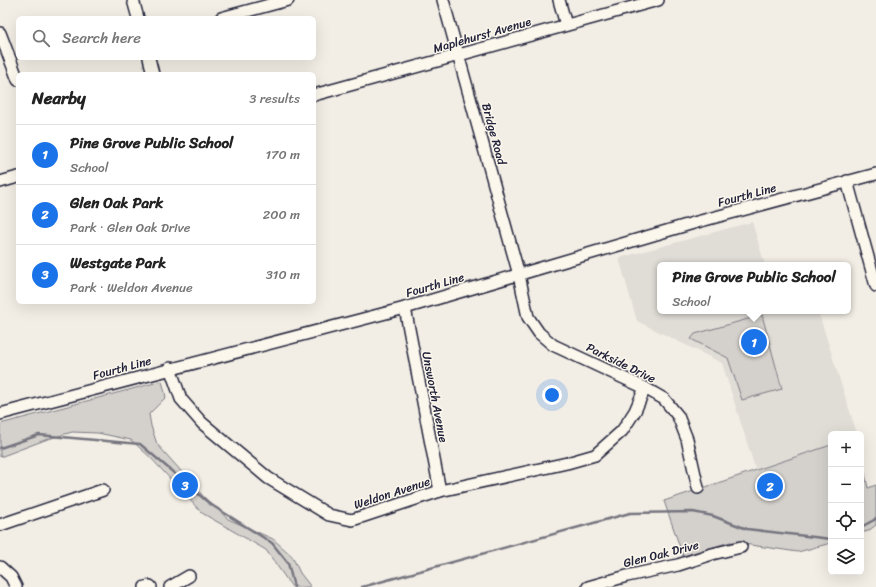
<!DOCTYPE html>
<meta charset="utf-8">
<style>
:root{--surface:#fff;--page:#f6f6f6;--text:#222;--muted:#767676;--line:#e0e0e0;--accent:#1a73e8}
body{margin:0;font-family:Sriracha,sans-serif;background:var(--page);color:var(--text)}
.controls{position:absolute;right:12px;bottom:12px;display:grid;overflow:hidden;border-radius:6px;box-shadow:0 4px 16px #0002}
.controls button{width:36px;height:36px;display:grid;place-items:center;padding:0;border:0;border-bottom:1px solid var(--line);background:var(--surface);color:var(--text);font:20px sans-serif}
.you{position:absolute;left:552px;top:395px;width:14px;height:14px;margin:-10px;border:3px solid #fff;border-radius:50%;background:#1a73e8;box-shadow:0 0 0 6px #1a73e833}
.badge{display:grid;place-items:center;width:26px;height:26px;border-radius:50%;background:var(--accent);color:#fff;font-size:13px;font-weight:700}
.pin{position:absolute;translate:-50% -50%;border:2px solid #fff;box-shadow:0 1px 4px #0006}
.popup{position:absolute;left:657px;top:262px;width:194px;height:52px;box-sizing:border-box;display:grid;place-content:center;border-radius:6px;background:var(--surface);filter:drop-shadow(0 1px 3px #0005);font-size:13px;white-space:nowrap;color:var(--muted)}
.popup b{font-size:15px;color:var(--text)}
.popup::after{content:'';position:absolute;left:50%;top:100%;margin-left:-8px;border:8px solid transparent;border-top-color:var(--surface)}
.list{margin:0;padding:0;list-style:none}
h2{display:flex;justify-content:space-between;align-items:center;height:52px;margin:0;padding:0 16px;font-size:17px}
h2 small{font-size:13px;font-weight:400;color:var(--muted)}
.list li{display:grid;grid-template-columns:26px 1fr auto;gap:12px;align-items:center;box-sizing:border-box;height:60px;padding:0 16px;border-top:1px solid var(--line)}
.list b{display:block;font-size:15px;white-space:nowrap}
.list p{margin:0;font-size:13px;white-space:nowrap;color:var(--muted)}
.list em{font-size:13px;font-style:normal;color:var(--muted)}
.icon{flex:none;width:22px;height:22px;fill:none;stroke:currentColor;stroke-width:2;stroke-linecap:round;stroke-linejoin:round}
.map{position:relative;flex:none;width:876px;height:587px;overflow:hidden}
.search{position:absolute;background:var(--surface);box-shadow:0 4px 16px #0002;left:16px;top:16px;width:300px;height:44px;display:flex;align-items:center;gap:10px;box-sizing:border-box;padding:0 14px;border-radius:6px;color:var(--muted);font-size:15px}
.panel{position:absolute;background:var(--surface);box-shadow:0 4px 16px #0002;left:16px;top:72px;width:300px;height:232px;border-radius:6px}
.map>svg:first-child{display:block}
</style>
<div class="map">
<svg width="876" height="587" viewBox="0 0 876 587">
<rect width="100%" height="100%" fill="#f2eee5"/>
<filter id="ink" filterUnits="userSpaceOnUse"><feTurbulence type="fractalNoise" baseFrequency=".025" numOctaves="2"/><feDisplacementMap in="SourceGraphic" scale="8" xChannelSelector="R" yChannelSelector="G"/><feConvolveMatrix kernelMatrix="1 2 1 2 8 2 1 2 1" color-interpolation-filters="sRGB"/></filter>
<g filter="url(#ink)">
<!-- built -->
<polygon fill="#e0dcd6" points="752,222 765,265 660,265 660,311 818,311 857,434 831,434 831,445 756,471 722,363 637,321 619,258"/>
<!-- green -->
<g fill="#d4d1cc" stroke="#7b7a84">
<polygon points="762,315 782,389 742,400 728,358 691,339 695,334"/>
<polygon points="162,381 166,397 149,414 151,426 157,444 204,497 228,519 273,539 292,556 300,573 311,587 292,587 266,550 202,513 150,457 131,440 98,433 72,432 45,440 0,457 0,424"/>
<polygon points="831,445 831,543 798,552 730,542 683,556 664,501"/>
<polygon points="861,455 868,488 876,485 876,525 868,531 861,533"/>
</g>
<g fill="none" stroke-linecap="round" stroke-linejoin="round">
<!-- stream -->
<g stroke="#76747f" stroke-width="2.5">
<polyline points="0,448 39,435 140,444 210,504 272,543 288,563 294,587"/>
<polyline points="861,527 874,520 876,518"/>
<polyline points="362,587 630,513 693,512 713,516 747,529 831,539"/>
</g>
<!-- minor casing -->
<g stroke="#22223b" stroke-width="14">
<g id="minor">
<polyline points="133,0 138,18"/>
<polyline points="443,0 519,275 528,317 539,333 553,345 645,388 664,399 678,416 687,439 698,488"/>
<polyline points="559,0 566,25"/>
<polyline points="221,18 288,0"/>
<polyline points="0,33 18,80"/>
<polyline points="149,58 153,74"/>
<polyline points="314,95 658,0"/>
<polyline points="847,181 876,286"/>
<polyline points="0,182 18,177"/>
<polyline points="405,308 440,491"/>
<polyline points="170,368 181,399 202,423 268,478 329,515 352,520 440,491 567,463 595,455 622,431 635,411 645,388"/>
<polyline points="0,414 405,308 697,222 876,174"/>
<polyline points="0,525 103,490"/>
<polyline points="0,567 11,577 16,587"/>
<polyline points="145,587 150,586 151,587"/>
<polyline points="170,587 189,576"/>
<polyline points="588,587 627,576 678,565 712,554 741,547"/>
</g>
</g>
<!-- minor -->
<use href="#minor" stroke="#fbf7ec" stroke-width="11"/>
</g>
</g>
<g text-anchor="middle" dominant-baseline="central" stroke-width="3" stroke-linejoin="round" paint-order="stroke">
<!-- street labels -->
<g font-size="12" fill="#22223b" stroke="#fbf7ec">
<text transform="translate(482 35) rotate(-16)">Maplehurst Avenue</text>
<text transform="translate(494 134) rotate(75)">Bridge Road</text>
<text transform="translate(747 195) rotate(-15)">Fourth Line</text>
<text transform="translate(435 285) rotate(-16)">Fourth Line</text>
<text transform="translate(621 363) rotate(26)">Parkside Drive</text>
<text transform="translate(122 368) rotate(-15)">Fourth Line</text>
<text transform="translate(435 397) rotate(79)">Unsworth Avenue</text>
<text transform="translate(392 493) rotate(-18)">Weldon Avenue</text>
<text transform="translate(661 554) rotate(-14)">Glen Oak Drive</text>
</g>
</g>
</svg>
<div class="controls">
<button>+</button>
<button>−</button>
<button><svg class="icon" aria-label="locate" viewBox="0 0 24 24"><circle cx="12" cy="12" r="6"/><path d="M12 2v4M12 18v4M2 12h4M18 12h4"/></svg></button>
<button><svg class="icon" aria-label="layers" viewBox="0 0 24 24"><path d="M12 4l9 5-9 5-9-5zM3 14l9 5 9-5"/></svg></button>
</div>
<div class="you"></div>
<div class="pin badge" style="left:754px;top:342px">1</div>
<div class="popup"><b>Pine Grove Public School</b>School</div>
<div class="pin badge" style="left:770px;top:486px">2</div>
<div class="pin badge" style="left:185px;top:485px">3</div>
<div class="search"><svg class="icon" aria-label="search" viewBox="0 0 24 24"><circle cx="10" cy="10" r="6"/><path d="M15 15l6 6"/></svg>Search here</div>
<section class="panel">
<h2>Nearby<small>3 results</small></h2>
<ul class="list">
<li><span class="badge">1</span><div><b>Pine Grove Public School</b><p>School</p></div><em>170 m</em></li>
<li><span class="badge">2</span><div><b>Glen Oak Park</b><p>Park · Glen Oak Drive</p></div><em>200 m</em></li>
<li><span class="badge">3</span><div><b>Westgate Park</b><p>Park · Weldon Avenue</p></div><em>310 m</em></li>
</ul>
</section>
</div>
